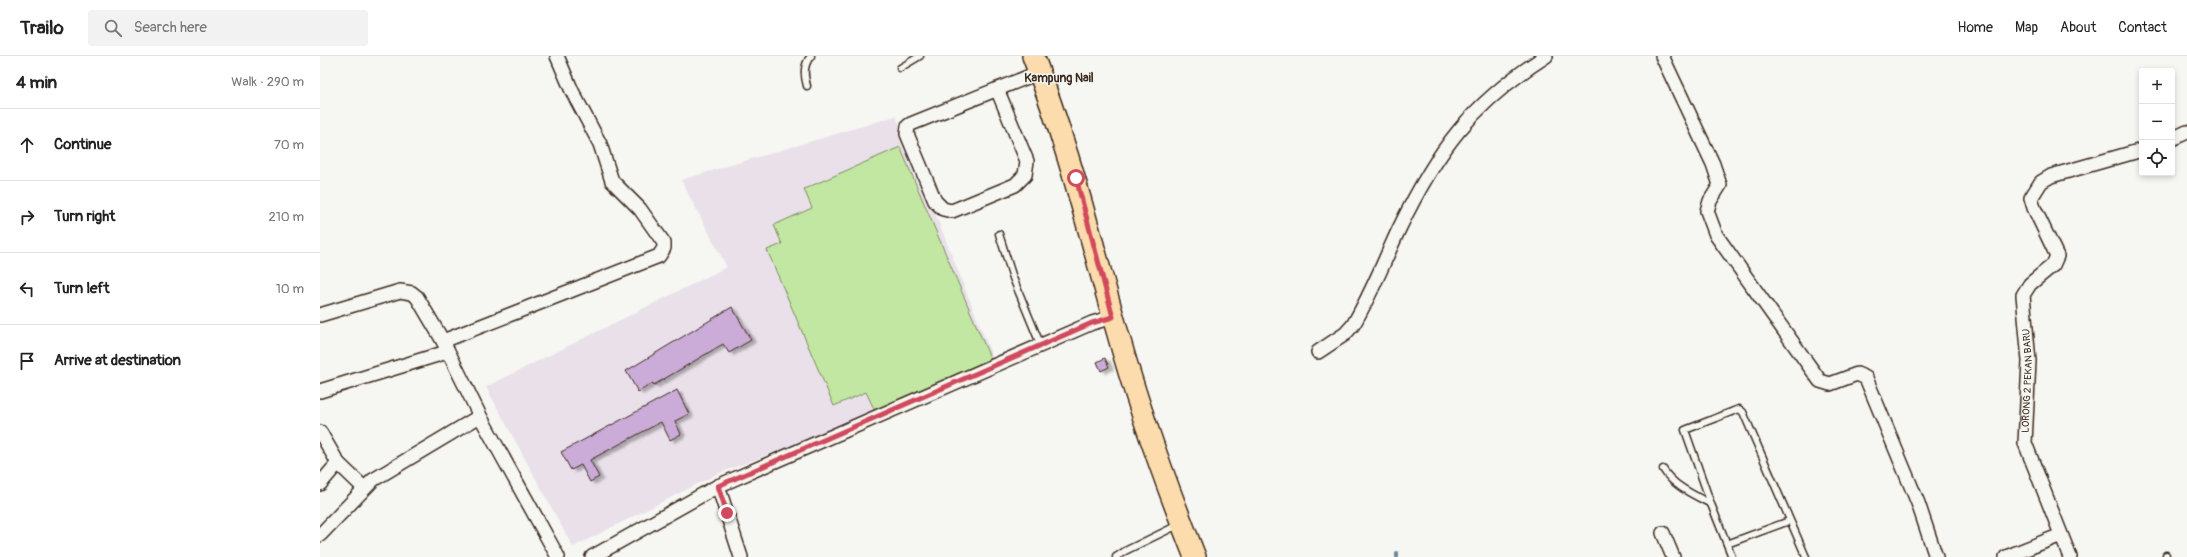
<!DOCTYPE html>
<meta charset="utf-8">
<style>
:root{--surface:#fff;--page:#f2f2f2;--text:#222;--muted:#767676;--line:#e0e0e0}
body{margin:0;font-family:Pangolin,sans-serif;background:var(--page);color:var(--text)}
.controls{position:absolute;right:12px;top:12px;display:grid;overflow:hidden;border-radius:4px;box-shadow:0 2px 6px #0003}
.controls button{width:36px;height:36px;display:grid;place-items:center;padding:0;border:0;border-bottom:1px solid var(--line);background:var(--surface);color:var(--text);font:20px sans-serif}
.stop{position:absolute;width:12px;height:12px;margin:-9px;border:3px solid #d1495b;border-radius:50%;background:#fff}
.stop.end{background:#d1495b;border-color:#fff;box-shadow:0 1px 4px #0008}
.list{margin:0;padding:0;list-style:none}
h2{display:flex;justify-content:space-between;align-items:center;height:52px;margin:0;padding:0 16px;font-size:17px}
h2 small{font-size:13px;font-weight:400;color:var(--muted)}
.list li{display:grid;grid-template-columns:26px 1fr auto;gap:12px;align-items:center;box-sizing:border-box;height:72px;padding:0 16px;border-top:1px solid var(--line)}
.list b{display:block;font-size:15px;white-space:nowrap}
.list em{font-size:13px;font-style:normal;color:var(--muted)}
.icon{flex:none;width:22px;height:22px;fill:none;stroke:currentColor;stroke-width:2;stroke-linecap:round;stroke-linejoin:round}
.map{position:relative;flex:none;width:1867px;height:501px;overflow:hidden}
header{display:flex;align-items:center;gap:24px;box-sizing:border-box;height:56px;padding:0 20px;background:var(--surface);border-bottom:1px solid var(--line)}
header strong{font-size:19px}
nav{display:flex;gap:22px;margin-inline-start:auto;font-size:14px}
.search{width:280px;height:36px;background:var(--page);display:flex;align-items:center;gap:10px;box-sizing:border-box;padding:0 14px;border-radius:4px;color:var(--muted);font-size:15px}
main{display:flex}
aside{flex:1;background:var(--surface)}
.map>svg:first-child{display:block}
</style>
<header>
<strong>Trailo</strong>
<div class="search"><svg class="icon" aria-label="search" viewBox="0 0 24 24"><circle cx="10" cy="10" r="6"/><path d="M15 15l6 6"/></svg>Search here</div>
<nav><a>Home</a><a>Map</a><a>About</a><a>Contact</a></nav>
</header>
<main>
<aside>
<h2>4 min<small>Walk · 290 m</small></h2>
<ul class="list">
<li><svg class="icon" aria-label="ahead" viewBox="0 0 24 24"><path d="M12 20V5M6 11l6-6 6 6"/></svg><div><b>Continue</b></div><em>70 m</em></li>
<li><svg class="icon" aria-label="right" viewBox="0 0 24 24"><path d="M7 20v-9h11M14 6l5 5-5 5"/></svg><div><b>Turn right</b></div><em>210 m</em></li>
<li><svg class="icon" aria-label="left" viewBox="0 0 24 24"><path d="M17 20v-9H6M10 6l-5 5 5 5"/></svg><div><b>Turn left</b></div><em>10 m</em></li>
<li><svg class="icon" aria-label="arrive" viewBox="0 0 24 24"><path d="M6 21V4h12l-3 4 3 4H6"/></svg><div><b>Arrive at destination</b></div></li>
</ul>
</aside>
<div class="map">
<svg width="1867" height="501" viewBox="0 0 1867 501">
<defs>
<filter id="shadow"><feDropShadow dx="4.5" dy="2.5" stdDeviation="1" flood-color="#0004"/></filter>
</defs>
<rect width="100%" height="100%" fill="#f6f6f2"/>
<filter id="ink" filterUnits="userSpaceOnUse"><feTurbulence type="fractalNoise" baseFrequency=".025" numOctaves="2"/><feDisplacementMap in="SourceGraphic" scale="8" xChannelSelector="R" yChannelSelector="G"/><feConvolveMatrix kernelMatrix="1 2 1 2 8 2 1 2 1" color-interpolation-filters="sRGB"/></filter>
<g filter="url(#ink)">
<!-- built -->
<polygon fill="#e9e0ea" points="576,60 674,305 558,357 399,417 253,491 166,331 407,211 361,124"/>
<!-- green -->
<polygon fill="#c2e7a2" stroke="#7e8860" points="580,91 671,304 555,355 546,336 514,350 447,194 462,188 454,169 492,152 484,133"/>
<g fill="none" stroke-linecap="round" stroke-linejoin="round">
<!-- stream -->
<polyline stroke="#6d899b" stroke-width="4" points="1077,501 1077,497"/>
</g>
<!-- building -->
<g fill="#cbabd7" stroke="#3b2a1e" filter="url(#shadow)">
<polygon points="412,251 431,284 409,297 403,288 334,329 333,327 318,336 306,315"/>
<polygon points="785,302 789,311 781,315 777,306"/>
<polygon points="357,334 369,358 355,365 361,378 350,384 341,366 270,404 279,421 270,426 261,409 251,414 241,396"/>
</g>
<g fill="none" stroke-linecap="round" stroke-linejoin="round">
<!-- lane casing -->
<g stroke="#3b2a1e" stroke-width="9">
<g id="lane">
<polyline points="580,12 600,0"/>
<path d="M 487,30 C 484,19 483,9 491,0"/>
<polyline points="679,178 693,222 721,290"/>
<path d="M 1343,413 C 1353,430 1374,439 1391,448"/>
<polyline points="1407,488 1469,465"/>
<polyline points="1846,499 1846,501"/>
<polyline points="796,501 805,495 858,469"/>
<polyline points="1412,501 1391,448 1365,374 1419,353 1423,356 1486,501"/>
</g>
</g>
<!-- street casing -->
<g stroke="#3b2a1e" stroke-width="16">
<g id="street">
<polyline points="1342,0 1393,108 1400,129 1390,145 1387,155 1396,179 1500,325 1510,328 1537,318 1546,322 1598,447 1616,501"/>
<polyline points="677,33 707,105 705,119 695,129 632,155 623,153 615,145 587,78 588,70 591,68 720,16"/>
<polyline points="1852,83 1867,76"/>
<polyline points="0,259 80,235 92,237 97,241 123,285 160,360 238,501"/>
<polyline points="123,285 339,200 344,192 344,187 320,153 292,125 280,88 252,35 237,0"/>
<path d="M 998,296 L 1025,278 L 1033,269 C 1051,239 1064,205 1079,173 C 1117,94 1151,48 1226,0"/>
<polyline points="0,335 127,296"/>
<polyline points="0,376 18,407 44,432"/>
<polyline points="0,428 18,407"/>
<polyline points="398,430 421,501"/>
<polyline points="1343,477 1353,501"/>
<polyline points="0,479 53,424 160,360"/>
<polyline points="272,501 398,430 772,267 793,261"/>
<polyline points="1686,501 1741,479"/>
<path id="s1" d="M 1750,501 L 1705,387 L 1709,305 L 1703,239 L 1710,228 L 1733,209 L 1737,200 L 1714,152 L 1711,142 L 1721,126 L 1731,120 L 1822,94"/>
</g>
</g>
<!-- primary casing -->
<g stroke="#3b2a1e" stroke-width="24">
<path id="primary" d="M 713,0 C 749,91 771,185 798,278 C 819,354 846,428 875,501"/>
</g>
<!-- lane -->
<use href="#lane" stroke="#f6f6f2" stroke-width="6"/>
<!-- street -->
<use href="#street" stroke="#f6f6f2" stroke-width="13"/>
<!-- primary -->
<use href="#primary" stroke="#fcdcac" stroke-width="21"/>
</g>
</g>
<g fill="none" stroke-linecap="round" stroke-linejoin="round" filter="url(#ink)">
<!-- route -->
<polyline stroke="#d1495b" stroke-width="5" points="407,457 398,430 772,267 793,261 756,122"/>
</g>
<g text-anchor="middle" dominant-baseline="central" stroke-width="3" stroke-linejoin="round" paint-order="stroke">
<!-- street labels -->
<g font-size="10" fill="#3b2a1e" stroke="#f6f6f2">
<text stroke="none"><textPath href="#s1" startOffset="185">LORONG 2 PEKAN BARU</textPath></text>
</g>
<!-- quarter labels -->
<g font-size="12" font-weight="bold" fill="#3b2a1e" stroke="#f6f6f2">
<text x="739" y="22">Kampung Nail</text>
</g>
</g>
</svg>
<div class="controls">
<button>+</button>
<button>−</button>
<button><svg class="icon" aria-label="locate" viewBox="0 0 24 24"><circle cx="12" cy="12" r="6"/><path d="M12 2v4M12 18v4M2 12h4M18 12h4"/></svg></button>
</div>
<div class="stop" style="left:756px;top:122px"></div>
<div class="stop end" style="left:407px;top:457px"></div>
</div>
</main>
